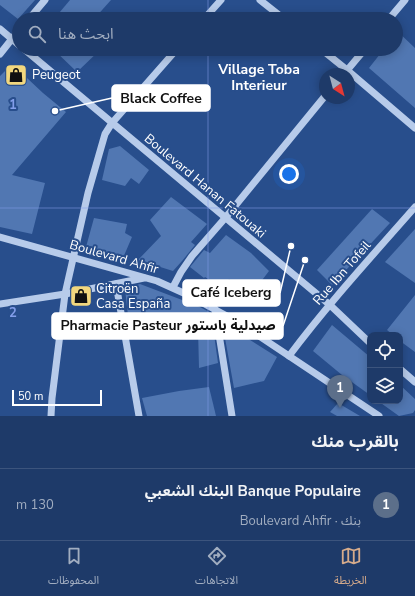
<!DOCTYPE html>
<html lang="ar">
<meta charset="utf-8">
<style>
:root{--surface:#1e3a69;--page:#26416f;--text:#f1f3f6;--muted:#a1adc0;--line:#3c547d;--accent:#d6ab8b}
body{margin:0;font-family:"Nunito Sans","Noto Sans Arabic",sans-serif;background:var(--page);color:var(--text);direction:rtl}
.controls{position:absolute;right:12px;bottom:12px;display:grid;overflow:hidden;border-radius:8px;box-shadow:0 2px 10px #0003}
.controls button{width:36px;height:36px;display:grid;place-items:center;padding:0;border:0;border-bottom:1px solid var(--line);background:var(--surface);color:var(--text);font:20px sans-serif}
.compass{position:absolute;left:319px;top:68px;width:36px;height:36px;border-radius:50%;background:var(--surface);box-shadow:0 2px 10px #0003;rotate:144deg}
.scale{position:absolute;left:12px;bottom:10px;width:90px;box-sizing:border-box;padding-left:4px;border:2px solid #fff;border-top:0;font-size:11px;line-height:14px;white-space:nowrap;color:#fff;-webkit-text-stroke:3px #284e8c;paint-order:stroke}
.you{position:absolute;left:289px;top:174px;width:14px;height:14px;margin:-10px;border:3px solid #fff;border-radius:50%;background:#1a73e8;box-shadow:0 0 0 6px #1a73e833}
.badge{display:grid;place-items:center;width:26px;height:26px;border-radius:50%;background:var(--accent);color:#fff;font-size:13px;font-weight:700}
.pin{position:absolute;translate:-50% -33px;filter:drop-shadow(0 1px 2px #0008)}
.pin::after{content:'';position:absolute;top:21px;width:14px;height:12px;background:inherit;clip-path:polygon(0 0,100% 0,50% 100%)}
.list{margin:0;padding:0;list-style:none}
h2{display:flex;justify-content:space-between;align-items:center;height:52px;margin:0;padding:0 16px;font-size:17px}
h2 small{font-size:13px;font-weight:400;color:var(--muted)}
.list li{display:grid;grid-template-columns:26px 1fr auto;gap:12px;align-items:center;box-sizing:border-box;height:72px;padding:0 16px;border-top:1px solid var(--line)}
.list b{display:block;font-size:15px;white-space:nowrap}
.list p{margin:0;font-size:13px;white-space:nowrap;color:var(--muted)}
.list em{font-size:13px;font-style:normal;color:var(--muted)}
.icon{flex:none;width:22px;height:22px;fill:none;stroke:currentColor;stroke-width:2;stroke-linecap:round;stroke-linejoin:round}
.map{position:relative;flex:none;width:415px;height:416px;overflow:hidden;direction:ltr}
.search{position:absolute;background:var(--surface);box-shadow:0 2px 10px #0003;left:12px;right:12px;top:12px;height:44px;display:flex;align-items:center;gap:10px;box-sizing:border-box;padding:0 14px;border-radius:22px;color:var(--muted);font-size:15px}
.sheet{height:124px;background:var(--surface)}
nav{display:flex;justify-content:space-around;align-items:center;box-sizing:border-box;height:56px;border-top:1px solid var(--line);background:var(--surface);font-size:11px;color:var(--muted)}
nav a{display:grid;justify-items:center;gap:2px}
nav .on{color:var(--accent)}
.map>svg:first-child{display:block}
</style>
<div class="map">
<svg width="415" height="416" viewBox="0 0 415 416">
<rect width="100%" height="100%" fill="#284e8c"/>
<!-- building -->
<g fill="#5177b2">
<polygon points="0,0 35,0 18,19 0,5"/>
<polygon points="70,0 111,0 94,19 54,19"/>
<polygon points="396,30 415,48 415,108 369,68 384,49 396,49"/>
<polygon points="53,49 101,49 77,72"/>
<polygon points="12,64 43,93 66,112 12,175 45,183 32,234 0,227 0,76"/>
<polygon points="120,146 149,170 139,184 131,178 125,186 102,180 109,149"/>
<polygon points="171,197 207,224 191,242 195,245 182,261 173,271 138,260 161,236 150,220"/>
<polygon points="372,209 390,223 332,285 317,270"/>
<polygon points="94,218 127,224 125,233 132,237 123,258 86,247"/>
<polygon points="415,229 415,283 385,262"/>
<polygon points="226,235 251,253 269,271 250,296 229,279 223,288 205,277 204,278 190,267 204,250 210,253"/>
<polygon points="140,284 198,306 211,313 218,363 199,368 198,329 184,334 183,323 130,333 125,289"/>
<polygon points="415,295 415,352 400,341 400,335 393,335 387,330"/>
<polygon points="332,325 370,357 370,395 342,375 313,351"/>
<polygon points="236,331 277,357 264,381 234,388 225,338 229,338"/>
<polygon points="400,385 415,399 415,410 413,413 399,416 378,401 400,401"/>
<polygon points="209,387 216,416 147,416 142,398 179,391"/>
<polygon points="338,403 360,416 337,416 330,412"/>
</g>
<g fill="none" stroke-linecap="round" stroke-linejoin="round">
<!-- minor -->
<g stroke="#b7cbea" stroke-width="7">
<polyline points="260,0 284,19"/>
<polyline points="29,19 45,0"/>
<polyline points="204,19 221,0"/>
<polyline points="389,19 405,0"/>
<polyline points="0,29 19,45"/>
<polyline points="24,49 330,305 370,343"/>
<polyline points="321,49 347,70 415,128"/>
<polyline points="0,54 19,30"/>
<polyline points="344,74 365,49"/>
<polyline points="0,237 157,281 188,295 238,322 379,416"/>
<polyline points="116,284 139,416"/>
<polyline points="173,287 181,272 192,256 226,217 325,96"/>
<polyline points="0,304 65,294 144,278"/>
<polyline points="215,309 232,416"/>
<path d="M 289,356 C 328,304 372,256 415,207"/>
<polyline points="400,369 415,382"/>
<polyline points="51,416 52,398 65,294 88,193 105,134 112,123 177,49"/>
</g>
</g>
<!-- grid -->
<path fill="none" stroke="#839eea" stroke-width="1" stroke-opacity="0.55" d="M 208,0 L 208,19M 208,49 L 208,416M 0,208 L 415,208"/>
<!-- icons -->
<defs>
<g id="shop-square" transform="scale(1.15)"><rect x="-9" y="-9" width="18" height="18" rx="4" fill="#f2d77e" stroke="#284e8c"/><path d="M-5-2.5h2.3a2.7 3.5 0 0 1 5.4 0H5L5.5 6h-11ZM-1.5-2.5h3a1.5 2.3 0 0 0-3 0Z" fill="#111"/></g>
</defs>
<g fill-rule="evenodd">
<use href="#shop-square" x="16" y="75"/>
<use href="#shop-square" x="81" y="296"/>
</g>
<g text-anchor="middle" dominant-baseline="central" stroke-width="4" stroke-linejoin="round" paint-order="stroke">
<!-- poi labels -->
<g font-size="13" fill="#fff" stroke="#284e8c" text-anchor="start">
<text x="32" y="75">Peugeot</text>
<text x="96" y="289">Citroën<tspan x="96" dy="15">Casa España</tspan></text>
</g>
<!-- street labels -->
<g font-size="13" fill="#fff" stroke="#284e8c">
<text transform="translate(205 186) rotate(40)">Boulevard Hanan Fatouaki</text>
<text transform="translate(114 257) rotate(16)">Boulevard Ahfir</text>
<text transform="translate(342 273) rotate(-49)">Rue Ibn Tofeil</text>
</g>
<!-- neighbourhood labels -->
<g font-size="14" font-weight="bold" fill="#fff" stroke="#284e8c">
<text x="259" y="69">Village Toba<tspan x="259" dy="16">Interieur</tspan></text>
</g>
</g>
<g font-size="13" text-anchor="middle" font-weight="bold" fill="#839eea" stroke="#284e8c" stroke-width="4" stroke-linejoin="round" paint-order="stroke">
<text x="13" y="109">1</text>
<text x="13" y="317">2</text>
</g>
<!-- callouts -->
<path fill="none" stroke="#fff" stroke-width="1.5" d="M55 111L112 98M291 246L280 293M305 260L283 326"/>
<g fill="#fff" stroke="#284e8c" stroke-width="1.5">
<circle cx="55" cy="111" r="4"/>
<circle cx="291" cy="246" r="4"/>
<circle cx="305" cy="260" r="4"/>
</g>
<g fill="#fff" stroke="#fff" stroke-width="1.5">
<rect x="112" y="85" width="98" height="26" rx="4"/>
<rect x="183" y="280" width="97" height="26" rx="4"/>
<rect x="52" y="313" width="231" height="26" rx="4"/>
</g>
<g font-size="14" text-anchor="middle" font-weight="bold" fill="#111">
<text x="161" y="103">Black Coffee</text>
<text x="231" y="297">Café Iceberg</text>
<text x="168" y="330">Pharmacie Pasteur صيدلية باستور</text>
</g>
</svg>
<div class="controls">
<button><svg class="icon" aria-label="locate" viewBox="0 0 24 24"><circle cx="12" cy="12" r="6"/><path d="M12 2v4M12 18v4M2 12h4M18 12h4"/></svg></button>
<button><svg class="icon" aria-label="layers" viewBox="0 0 24 24"><path d="M12 4l9 5-9 5-9-5zM3 14l9 5 9-5"/></svg></button>
</div>
<svg class="compass" viewBox="-18 -18 36 36"><path d="M0-13l5 13h-10z" fill="#e53935"/><path d="M0 13l5-13h-10z" fill="#a1adc0"/></svg>
<div class="scale">50 m</div>
<div class="you"></div>
<div class="pin badge" style="left:340px;top:408px;background:#5c6f8a">1</div>
<div class="search"><svg class="icon" aria-label="search" viewBox="0 0 24 24"><circle cx="10" cy="10" r="6"/><path d="M15 15l6 6"/></svg>ابحث هنا</div>
</div>
<section class="sheet">
<h2>بالقرب منك<small></small></h2>
<ul class="list">
<li><span class="badge" style="background:#5c6f8a">1</span><div><b>Banque Populaire البنك الشعبي</b><p>بنك · Boulevard Ahfir</p></div><em>130 m</em></li>
</ul>
</section>
<nav>
<a class="on"><svg class="icon" aria-label="map" viewBox="0 0 24 24"><path d="M3 6l6-2 6 2 6-2v14l-6 2-6-2-6 2zM9 4v14M15 6v14"/></svg>الخريطة</a>
<a><svg class="icon" aria-label="directions" viewBox="0 0 24 24"><path d="M12 3l9 9-9 9-9-9zM9 14v-3h6M13 9l2 2-2 2"/></svg>الاتجاهات</a>
<a><svg class="icon" aria-label="saved" viewBox="0 0 24 24"><path d="M7 4h10v16l-5-4-5 4z"/></svg>المحفوظات</a>
</nav>
